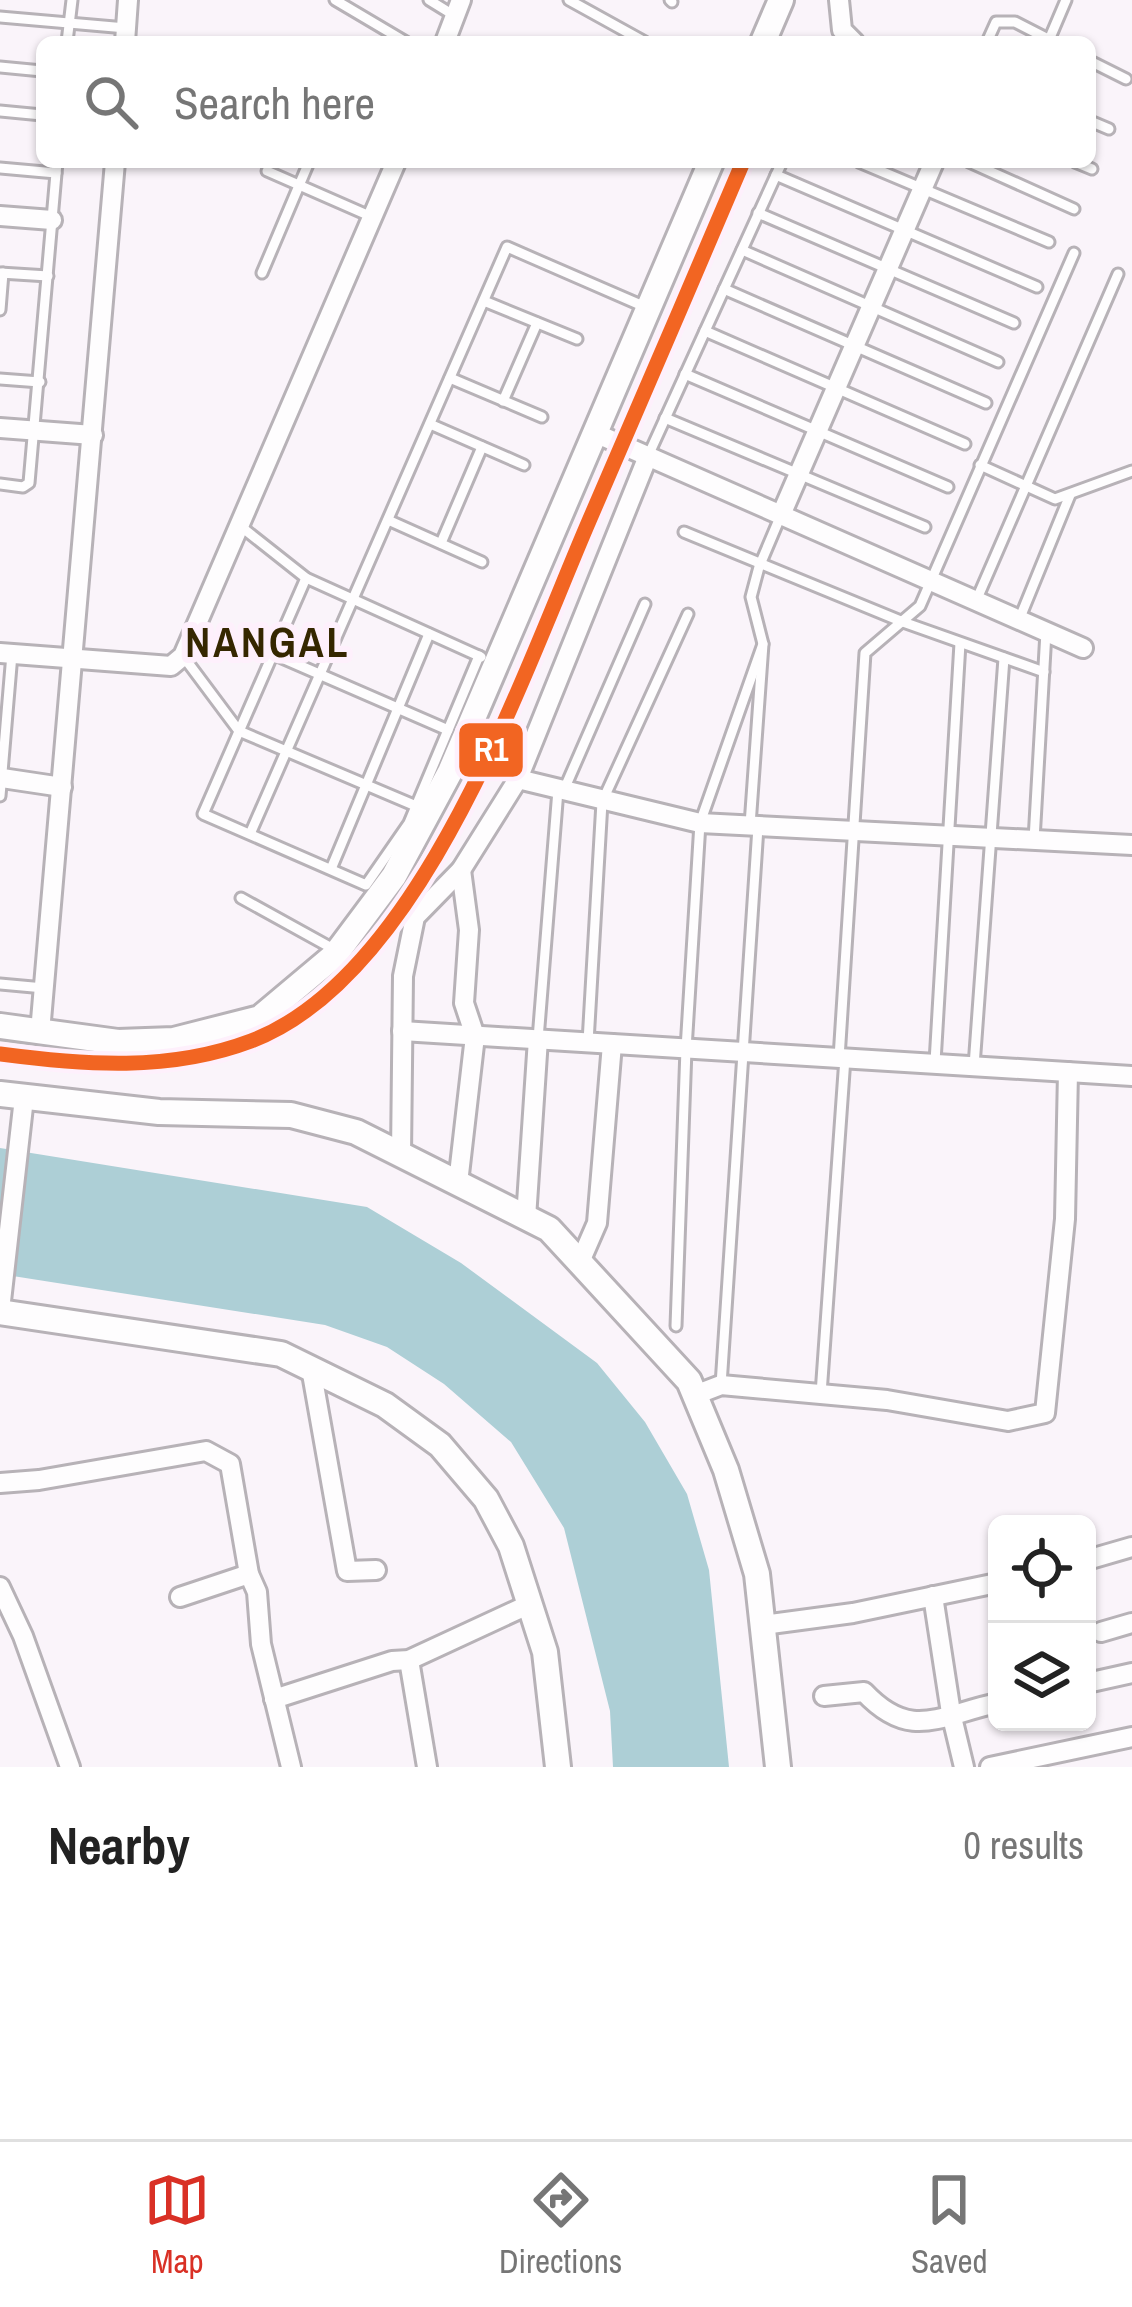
<!DOCTYPE html>
<style>
:root{--surface:#fff;--page:#f2f2f2;--text:#222;--muted:#767676;--line:#e0e0e0;--accent:#d93025}
body{margin:0;font-family:"Archivo Narrow",sans-serif;background:var(--page);color:var(--text)}
.controls{position:absolute;right:36px;bottom:36px;display:grid;overflow:hidden;border-radius:18px;box-shadow:0 3px 9px #0004}
.controls button{width:108px;height:108px;display:grid;place-items:center;padding:0;border:0;border-bottom:3px solid var(--line);background:var(--surface);color:var(--text);font:60px sans-serif}
.list{margin:0;padding:0;list-style:none}
h2{display:flex;justify-content:space-between;align-items:center;height:156px;margin:0;padding:0 48px;font-size:51px}
h2 small{font-size:39px;font-weight:400;color:var(--muted)}
.icon{flex:none;width:66px;height:66px;fill:none;stroke:currentColor;stroke-width:2;stroke-linecap:round;stroke-linejoin:round}
.map{position:relative;flex:none;width:1132px;height:1767px;overflow:hidden}
.search{position:absolute;background:var(--surface);box-shadow:0 3px 9px #0004;left:36px;right:36px;top:36px;height:132px;display:flex;align-items:center;gap:30px;box-sizing:border-box;padding:0 42px;border-radius:18px;color:var(--muted);font-size:45px}
.sheet{height:372px;background:var(--surface)}
nav{display:flex;justify-content:space-around;align-items:center;box-sizing:border-box;height:168px;border-top:3px solid var(--line);background:var(--surface);font-size:33px;color:var(--muted)}
nav a{display:grid;justify-items:center;gap:6px}
nav .on{color:var(--accent)}
.map>svg:first-child{display:block}
</style>
<div class="map">
<svg width="1132" height="1767" viewBox="0 0 1132 1767">
<rect width="100%" height="100%" fill="#faf4fa"/>
<!-- water -->
<polygon fill="#adcfd6" points="0,1148 367,1207 461,1263 597,1363 645,1422 687,1494 709,1570 729,1767 613,1767 610,1711 564,1528 511,1442 444,1384 387,1347 325,1325 0,1274"/>
<g fill="none" stroke-linecap="round" stroke-linejoin="round">
<!-- lane casing -->
<g stroke="#b7b2b7" stroke-width="15">
<g id="lane">
<polyline points="335,0 406,42"/>
<polyline points="429,0 455,16"/>
<polyline points="569,0 645,42"/>
<polyline points="670,0 672,2"/>
<polyline points="0,17 126,28"/>
<polyline points="1049,40 1066,0"/>
<polyline points="67,42 72,0"/>
<polyline points="987,42 996,22 1015,22 1054,42"/>
<polyline points="1090,61 1126,79"/>
<polyline points="0,67 42,71"/>
<polyline points="0,111 42,115"/>
<polyline points="1090,121 1109,129"/>
<polyline points="859,162 1049,242"/>
<polyline points="969,162 1074,209"/>
<polyline points="1075,162 1092,169"/>
<polyline points="0,168 56,173"/>
<polyline points="267,171 372,217"/>
<polyline points="776,175 1037,287"/>
<polyline points="758,213 1014,323"/>
<polyline points="742,250 998,362"/>
<polyline points="0,273 48,276"/>
<polyline points="262,273 309,162"/>
<polyline points="724,289 986,403"/>
<polyline points="484,301 577,339"/>
<polyline points="0,310 3,273"/>
<polyline points="705,331 965,444"/>
<polyline points="685,374 948,487"/>
<polyline points="450,378 542,417"/>
<polyline points="0,379 40,382"/>
<polyline points="503,401 537,323"/>
<polyline points="665,418 925,527"/>
<polyline points="430,424 524,465"/>
<polyline points="648,456 782,162"/>
<polyline points="980,465 1055,499 1132,471"/>
<polyline points="0,484 23,487 29,483 57,162"/>
<polyline points="388,520 482,562"/>
<polyline points="239,525 306,578 481,657"/>
<polyline points="684,532 903,622 1044,672"/>
<polyline points="441,543 482,447"/>
<polyline points="306,578 203,814 366,885 409,823 479,656"/>
<polyline points="976,601 1118,274"/>
<polyline points="1019,620 1070,495"/>
<polyline points="273,654 448,730"/>
<polyline points="183,656 239,731 416,806"/>
<polyline points="563,792 645,604"/>
<polyline points="0,796 12,654"/>
<polyline points="750,825 763,644 751,597 759,567 781,515"/>
<polyline points="250,834 507,247 643,306"/>
<polyline points="1034,840 1046,632"/>
<polyline points="331,869 429,634"/>
<polyline points="241,898 337,951"/>
<polyline points="0,984 44,988"/>
<polyline points="538,1039 558,790"/>
<polyline points="588,1042 602,802 688,614"/>
<polyline points="839,1058 865,653 920,606 1074,253"/>
<polyline points="935,1062 960,643"/>
<polyline points="974,1066 1004,658"/>
<polyline points="676,1326 686,1049 700,823 763,644"/>
<polyline points="721,1385 758,827"/>
<polyline points="821,1394 845,1058"/>
</g>
</g>
<!-- street casing -->
<g stroke="#b7b2b7" stroke-width="24">
<g id="street">
<polyline points="839,0 842,30 854,42"/>
<polyline points="125,42 128,0"/>
<polyline points="445,42 461,0"/>
<polyline points="0,216 52,220"/>
<polyline points="0,428 93,435"/>
<polyline points="595,433 1083,648"/>
<polyline points="781,515 934,162"/>
<polyline points="0,653 171,666 183,656 396,162"/>
<polyline points="2,778 62,787"/>
<polyline points="518,779 700,823 1132,845"/>
<polyline points="402,1031 1132,1076"/>
<polyline points="40,1032 115,162"/>
<polyline points="401,1155 403,976 415,917 461,870 518,779 648,456"/>
<polyline points="458,1183 475,1036 464,1003 469,930 461,870"/>
<polyline points="526,1218 538,1039"/>
<polyline points="580,1262 597,1223 612,1044"/>
<polyline points="0,1310 24,1098"/>
<polyline points="311,1368 347,1571 376,1570"/>
<polyline points="695,1395 721,1385 887,1400 1008,1421 1045,1413 1065,1219 1068,1072"/>
<polyline points="0,1483 39,1480 206,1451 230,1464 249,1574 257,1592 261,1644 291,1767"/>
<polyline points="1087,1560 1132,1547"/>
<polyline points="0,1587 23,1636 70,1767"/>
<polyline points="933,1596 951,1713 964,1767"/>
<polyline points="180,1597 249,1574"/>
<polyline points="763,1625 853,1613 997,1583"/>
<polyline points="1101,1632 1132,1623"/>
<polyline points="409,1660 427,1767"/>
<polyline points="1087,1683 1132,1673"/>
<path d="M 824,1696 L 864,1692 C 910,1741 938,1716 997,1703"/>
<polyline points="274,1699 392,1661 409,1660 530,1604"/>
<polyline points="990,1767 1132,1737"/>
</g>
</g>
<!-- secondary casing -->
<g stroke="#b7b2b7" stroke-width="30">
<g id="secondary">
<polyline points="763,42 781,0"/>
<polyline points="0,1026 118,1042 174,1040 260,1018 335,955 394,876 450,772 711,162"/>
<polyline points="0,1094 159,1112 291,1115 356,1132 549,1229 689,1381 726,1470 757,1574 778,1767"/>
<polyline points="0,1312 281,1354 385,1405 440,1445 486,1499 511,1546 545,1652 558,1767"/>
</g>
</g>
<!-- lane -->
<use href="#lane" stroke="#fefdfe" stroke-width="9"/>
<!-- street -->
<use href="#street" stroke="#fefdfe" stroke-width="18"/>
<!-- secondary -->
<use href="#secondary" stroke="#fefdfe" stroke-width="24"/>
<!-- rail-1 casing -->
<g stroke="#fef0fc" stroke-width="24">
<path id="rail-1" d="M 0,1054 C 84,1065 169,1072 251,1041 C 421,977 522,676 589,521 C 641,401 692,282 743,162"/>
</g>
<!-- rail-1 -->
<use href="#rail-1" stroke="#f26522" stroke-width="15"/>
</g>
<g text-anchor="middle" dominant-baseline="central" stroke-width="12" stroke-linejoin="round" paint-order="stroke">
<!-- district labels -->
<g font-size="42" font-weight="bold" letter-spacing="3" fill="#352700" stroke="#fef0fc">
<text x="268" y="642">NANGAL</text>
</g>
</g>
<rect stroke="#fef0fc" stroke-width="4.5" x="457" y="721" width="68" height="58" rx="12" fill="#f26522"/>
<g font-size="33" text-anchor="middle" font-weight="bold" fill="#fff">
<text x="491" y="761">R1</text>
</g>
</svg>
<div class="controls">
<button><svg class="icon" aria-label="locate" viewBox="0 0 24 24"><circle cx="12" cy="12" r="6"/><path d="M12 2v4M12 18v4M2 12h4M18 12h4"/></svg></button>
<button><svg class="icon" aria-label="layers" viewBox="0 0 24 24"><path d="M12 4l9 5-9 5-9-5zM3 14l9 5 9-5"/></svg></button>
</div>
<div class="search"><svg class="icon" aria-label="search" viewBox="0 0 24 24"><circle cx="10" cy="10" r="6"/><path d="M15 15l6 6"/></svg>Search here</div>
</div>
<section class="sheet">
<h2>Nearby<small>0 results</small></h2>
<ul class="list">
</ul>
</section>
<nav>
<a class="on"><svg class="icon" aria-label="map" viewBox="0 0 24 24"><path d="M3 6l6-2 6 2 6-2v14l-6 2-6-2-6 2zM9 4v14M15 6v14"/></svg>Map</a>
<a><svg class="icon" aria-label="directions" viewBox="0 0 24 24"><path d="M12 3l9 9-9 9-9-9zM9 14v-3h6M13 9l2 2-2 2"/></svg>Directions</a>
<a><svg class="icon" aria-label="saved" viewBox="0 0 24 24"><path d="M7 4h10v16l-5-4-5 4z"/></svg>Saved</a>
</nav>
